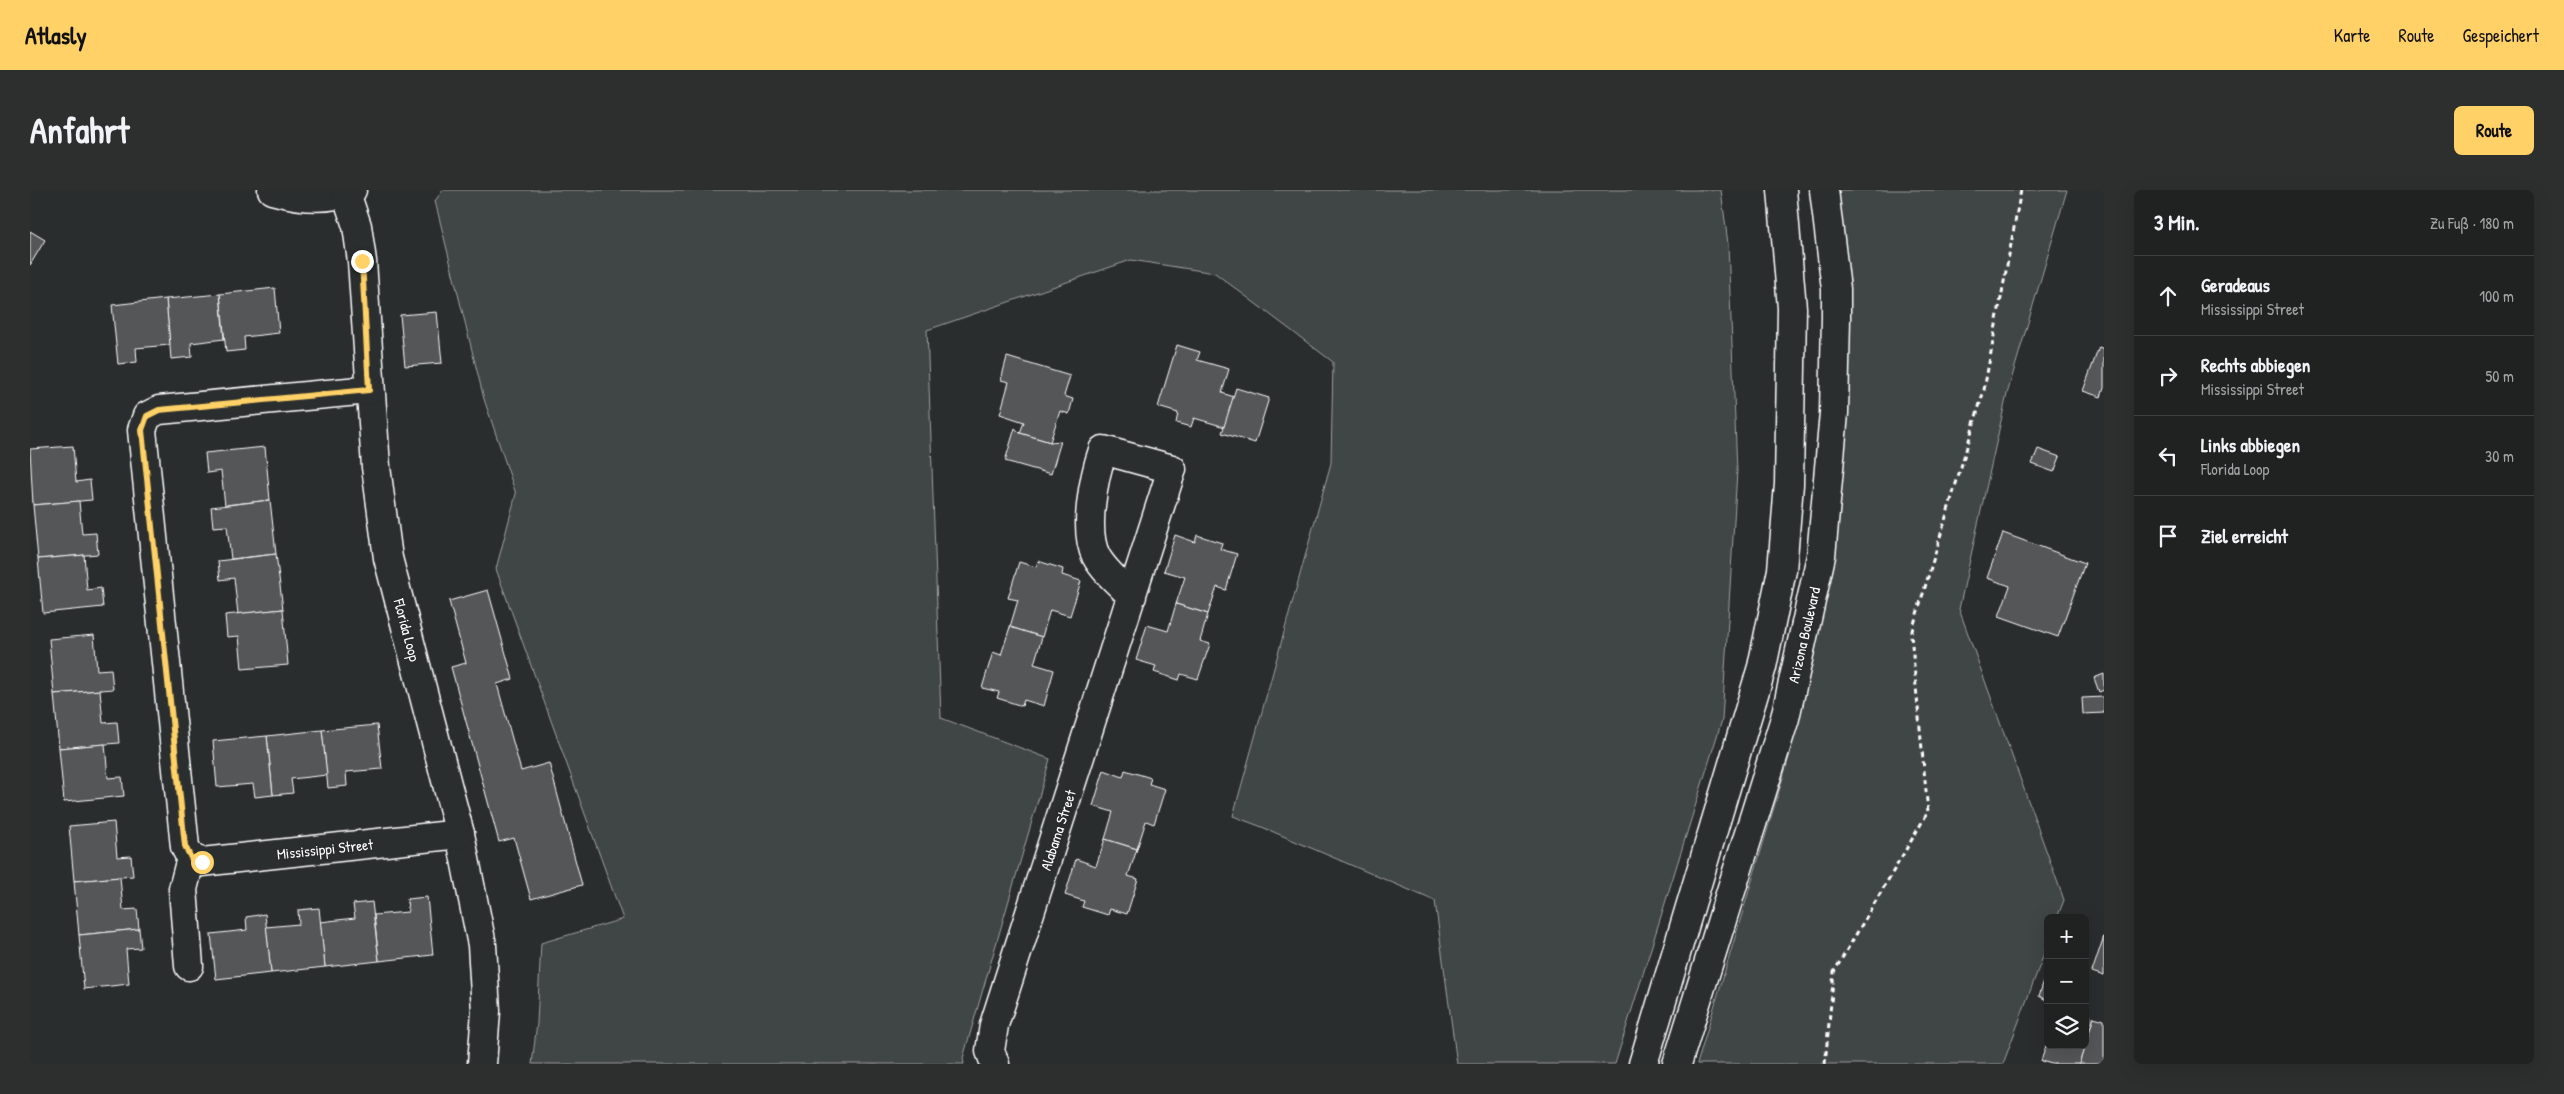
<!DOCTYPE html>
<html lang="de">
<meta charset="utf-8">
<style>
:root{--surface:#202222;--page:#2d2f2f;--text:#f1f3f6;--muted:#a2a4a5;--line:#3d3f40;--accent:#ffd166}
body{margin:0;font-family:"Patrick Hand",sans-serif;background:var(--page);color:var(--text)}
.controls{position:absolute;right:15px;bottom:15px;display:grid;overflow:hidden;border-radius:8px;box-shadow:0 5px 20px #0002}
.controls button{width:45px;height:45px;display:grid;place-items:center;padding:0;border:0;border-bottom:1px solid var(--line);background:var(--surface);color:var(--text);font:25px sans-serif}
.stop{position:absolute;width:15px;height:15px;margin:-11px;border:4px solid #ffd166;border-radius:50%;background:#fff}
.stop.end{background:#ffd166;border-color:#fff;box-shadow:0 1px 5px #0008}
.list{margin:0;padding:0;list-style:none}
h2{display:flex;justify-content:space-between;align-items:center;height:65px;margin:0;padding:0 20px;font-size:21px}
h2 small{font-size:16px;font-weight:400;color:var(--muted)}
.list li{display:grid;grid-template-columns:32px 1fr auto;gap:15px;align-items:center;box-sizing:border-box;height:80px;padding:0 20px;border-top:1px solid var(--line)}
.list b{display:block;font-size:19px;white-space:nowrap}
.list p{margin:0;font-size:16px;white-space:nowrap;color:var(--muted)}
.list em{font-size:16px;font-style:normal;color:var(--muted)}
.icon{flex:none;width:28px;height:28px;fill:none;stroke:currentColor;stroke-width:2;stroke-linecap:round;stroke-linejoin:round}
.map{position:relative;flex:none;width:2074px;height:874px;overflow:hidden;border-radius:8px}
header{display:flex;align-items:center;gap:30px;box-sizing:border-box;height:70px;padding:0 25px;background:var(--accent);color:#111}
header strong{font-size:24px}
nav{display:flex;gap:28px;margin-inline-start:auto;font-size:18px}
.intro{display:flex;align-items:center;justify-content:space-between;box-sizing:border-box;height:120px;padding:0 30px}
h1{margin:0;font-size:35px}
.button{padding:12px 22px;border-radius:8px;background:var(--accent);color:#111;font-size:18px;font-weight:700}
main{display:flex;gap:30px;padding:0 30px}
aside{flex:1;background:var(--surface);border-radius:8px;box-shadow:0 5px 20px #0002}
.map>svg:first-child{display:block}
</style>
<header>
<strong>Atlasly</strong>
<nav><a>Karte</a><a>Route</a><a>Gespeichert</a></nav>
</header>
<div class="intro"><h1>Anfahrt</h1><a class="button">Route</a></div>
<main>
<div class="map">
<svg width="2074" height="874" viewBox="0 0 2074 874">
<rect width="100%" height="100%" fill="#2a2d2e"/>
<filter id="ink" filterUnits="userSpaceOnUse"><feTurbulence type="fractalNoise" baseFrequency=".02" numOctaves="2"/><feDisplacementMap in="SourceGraphic" scale="10" xChannelSelector="R" yChannelSelector="G"/><feConvolveMatrix kernelMatrix="1 2 1 2 8 2 1 2 1" color-interpolation-filters="sRGB"/></filter>
<g filter="url(#ink)">
<!-- green -->
<g fill="#414445" stroke="#a0a2a2">
<polygon points="413,0 1691,0 1698,54 1707,281 1692,530 1585,874 1427,874 1405,711 1232,637 1203,626 1301,273 1303,172 1185,83 1101,70 897,140 911,528 1020,569 933,868 934,874 502,874 507,833 511,753 593,729 466,379 486,304 454,209 405,11"/>
<polygon points="1802,0 2037,0 1977,204 1929,419 2034,710 2027,728 2018,728 2018,753 1973,874 1667,874 1760,564 1799,359"/>
</g>
<!-- building -->
<g fill="#555758" stroke="#fff">
<polygon points="0,41 15,50 0,75"/>
<polygon points="245,98 249,143 214,147 215,160 196,162 190,104"/>
<polygon points="190,104 194,149 161,153 162,167 141,169 136,109"/>
<polygon points="136,109 140,155 106,158 107,172 88,174 82,115"/>
<polygon points="407,122 412,173 375,176 370,125"/>
<polygon points="1147,155 1170,162 1167,170 1199,179 1192,203 1204,207 1195,237 1164,228 1161,237 1146,233 1148,223 1128,217"/>
<polygon points="2069,157 2074,159 2074,198 2071,207 2053,201"/>
<polygon points="977,167 1040,186 1034,206 1043,209 1039,224 1030,221 1020,252 990,243 994,232 970,224 979,192 971,190"/>
<polygon points="1206,198 1239,208 1225,253 1192,243"/>
<polygon points="985,238 990,243 1020,252 1031,251 1021,284 975,271"/>
<polygon points="43,256 46,292 60,290 62,310 3,315 0,259"/>
<polygon points="235,257 240,310 195,315 191,281 177,283 175,263"/>
<polygon points="2008,259 2030,267 2024,282 2002,274"/>
<polygon points="240,310 246,364 201,369 197,336 183,337 181,317"/>
<polygon points="49,311 52,344 66,343 68,364 8,369 3,315"/>
<polygon points="1973,343 2055,373 2028,447 1969,426 1980,396 1957,388"/>
<polygon points="1145,345 1165,352 1167,345 1192,353 1190,359 1207,364 1196,400 1187,397 1178,424 1146,414 1155,387 1134,381"/>
<polygon points="246,364 253,419 208,424 204,388 190,390 188,371"/>
<polygon points="54,365 57,400 71,398 73,417 13,423 8,369"/>
<polygon points="1008,371 1033,379 1032,385 1051,391 1040,426 1020,420 1012,447 980,437 988,410 978,408 989,372 1006,377"/>
<polygon points="458,400 483,489 467,494 491,581 519,573 552,695 501,709 484,648 469,652 421,477 436,473 419,411"/>
<polygon points="1146,414 1178,424 1170,451 1180,454 1168,489 1151,484 1149,490 1124,482 1126,476 1106,470 1117,435 1138,441"/>
<polygon points="253,419 258,475 212,479 209,446 197,447 195,425"/>
<polygon points="980,437 1012,447 1004,474 1024,480 1014,516 994,510 992,516 967,508 969,502 952,498 963,462 971,465"/>
<polygon points="64,445 67,480 81,479 83,499 24,504 19,449"/>
<polygon points="2074,484 2074,500 2069,502 2064,488"/>
<polygon points="70,500 73,533 87,532 89,553 29,558 24,504"/>
<polygon points="2074,507 2074,523 2053,524 2052,508"/>
<polygon points="347,535 352,579 316,582 317,596 298,598 292,540"/>
<polygon points="292,540 297,585 261,589 263,603 243,605 237,546"/>
<polygon points="237,546 243,605 225,607 223,594 187,597 183,551"/>
<polygon points="75,554 78,588 92,587 94,606 34,612 29,558"/>
<polygon points="1074,580 1093,587 1095,580 1121,588 1119,594 1135,599 1124,634 1116,631 1107,659 1075,649 1083,622 1063,616"/>
<polygon points="84,632 87,667 101,666 103,686 44,691 39,636"/>
<polygon points="1075,649 1107,659 1098,686 1108,689 1097,724 1080,719 1078,725 1052,717 1054,711 1035,705 1046,669 1066,676"/>
<polygon points="90,687 93,720 107,719 109,739 49,745 44,691"/>
<polygon points="397,707 403,765 349,771 344,725 378,722 377,709"/>
<polygon points="342,712 349,771 295,777 290,732 325,728 323,714"/>
<polygon points="289,718 295,777 241,783 236,737 269,734 268,720"/>
<polygon points="235,724 241,783 186,789 181,744 217,740 216,727"/>
<polygon points="109,739 111,758 96,759 99,794 54,799 49,745"/>
<polygon points="2074,746 2074,786 2062,782"/>
<polygon points="2016,784 2018,785 2018,811 2009,806"/>
<polygon points="2055,825 2064,827 2055,854"/>
<polygon points="2064,827 2074,830 2074,874 2049,874"/>
<polygon points="2018,850 2018,855 2055,855 2049,874 2022,874 2011,871"/>
</g>
<g fill="none" stroke-linecap="round" stroke-linejoin="round">
<!-- minor casing -->
<g stroke="#fff" stroke-width="31">
<g id="minor">
<path d="M 242,0 C 267,7 297,11 322,0"/>
<polyline points="316,3 327,36 332,71 346,277 358,368 430,644 452,755 456,821 452,874"/>
<polyline points="339,200 129,220 117,226 112,240 155,657 161,668 172,672 430,644"/>
<polyline points="159,776 153,699 161,668"/>
<path d="M 965,874 L 960,861 L 964,835 L 1142,279 L 1073,260 C 1064,286 1053,340 1066,366 C 1074,381 1090,394 1102,406"/>
<polyline points="1613,874 1732,477 1752,380 1759,294 1762,118 1752,0"/>
<polyline points="1647,874 1755,528 1791,366 1804,223 1806,127 1806,99 1794,0"/>
</g>
</g>
<!-- path -->
<polyline stroke="#fff" stroke-width="3" stroke-dasharray="5 4" stroke-linecap="butt" points="1795,874 1804,782 1898,622 1881,444 1954,200 1991,0"/>
<!-- minor -->
<use href="#minor" stroke="#2a2d2e" stroke-width="28"/>
</g>
</g>
<g fill="none" stroke-linecap="round" stroke-linejoin="round" filter="url(#ink)">
<!-- route -->
<polyline stroke="#ffd166" stroke-width="6" points="172,672 161,668 155,656 112,240 117,226 129,220 339,200 332,71"/>
</g>
<g text-anchor="middle" dominant-baseline="central" stroke-width="4" stroke-linejoin="round" paint-order="stroke">
<!-- street labels -->
<g font-size="15" fill="#fff" stroke="#2a2d2e">
<text transform="translate(377 440) rotate(75)">Florida Loop</text>
<text transform="translate(1774 445) rotate(-77)">Arizona Boulevard</text>
<text transform="translate(1028 640) rotate(-72)">Alabama Street</text>
<text transform="translate(295 659) rotate(-6)">Mississippi Street</text>
</g>
</g>
</svg>
<div class="controls">
<button>+</button>
<button>−</button>
<button><svg class="icon" aria-label="layers" viewBox="0 0 24 24"><path d="M12 4l9 5-9 5-9-5zM3 14l9 5 9-5"/></svg></button>
</div>
<div class="stop" style="left:172px;top:672px"></div>
<div class="stop end" style="left:332px;top:71px"></div>
</div>
<aside>
<h2>3 Min.<small>Zu Fuß · 180 m</small></h2>
<ul class="list">
<li><svg class="icon" aria-label="ahead" viewBox="0 0 24 24"><path d="M12 20V5M6 11l6-6 6 6"/></svg><div><b>Geradeaus</b><p>Mississippi Street</p></div><em>100 m</em></li>
<li><svg class="icon" aria-label="right" viewBox="0 0 24 24"><path d="M7 20v-9h11M14 6l5 5-5 5"/></svg><div><b>Rechts abbiegen</b><p>Mississippi Street</p></div><em>50 m</em></li>
<li><svg class="icon" aria-label="left" viewBox="0 0 24 24"><path d="M17 20v-9H6M10 6l-5 5 5 5"/></svg><div><b>Links abbiegen</b><p>Florida Loop</p></div><em>30 m</em></li>
<li><svg class="icon" aria-label="arrive" viewBox="0 0 24 24"><path d="M6 21V4h12l-3 4 3 4H6"/></svg><div><b>Ziel erreicht</b></div></li>
</ul>
</aside>
</main>
